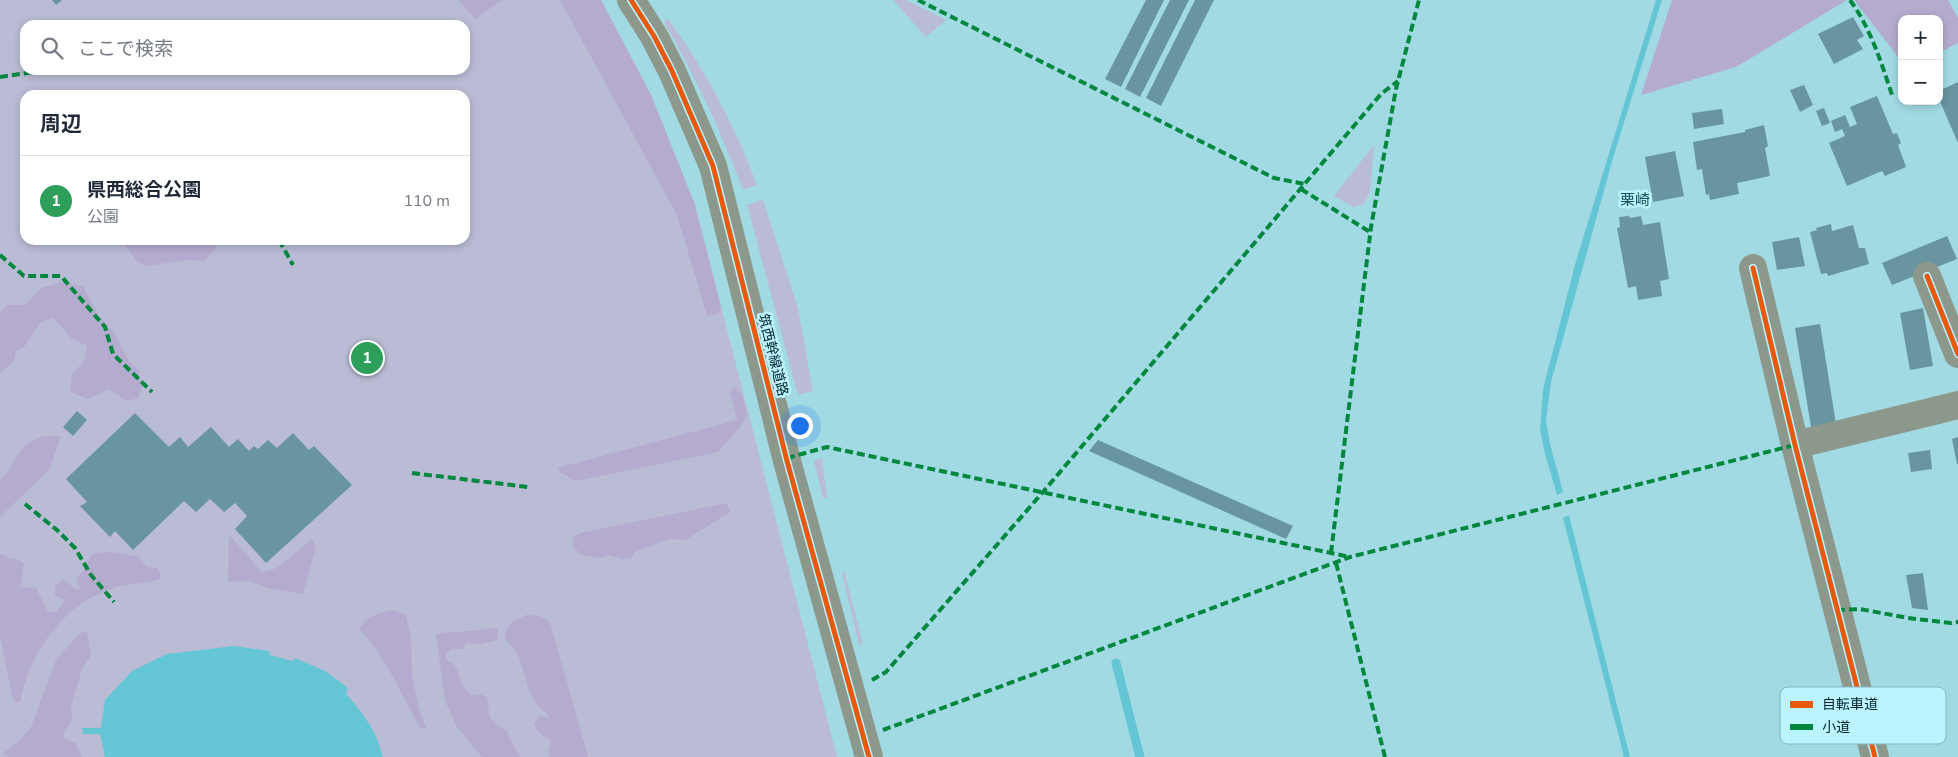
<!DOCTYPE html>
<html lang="ja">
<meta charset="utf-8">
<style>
:root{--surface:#fff;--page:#f6f6f7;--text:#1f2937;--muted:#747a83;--line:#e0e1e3;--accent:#db2777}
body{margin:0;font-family:"Nunito Sans","Noto Sans JP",sans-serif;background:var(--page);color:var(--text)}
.controls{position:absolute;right:15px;top:15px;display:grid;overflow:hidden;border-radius:10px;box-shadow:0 2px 8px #0003}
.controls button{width:45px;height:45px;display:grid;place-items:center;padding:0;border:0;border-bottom:1px solid var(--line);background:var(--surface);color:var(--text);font:25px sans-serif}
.you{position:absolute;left:799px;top:425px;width:18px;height:18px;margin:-12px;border:4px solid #fff;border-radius:50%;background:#1a73e8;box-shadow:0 0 0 8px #1a73e833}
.badge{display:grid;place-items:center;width:32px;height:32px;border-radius:50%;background:var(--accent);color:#fff;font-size:16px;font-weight:700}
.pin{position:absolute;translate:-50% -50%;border:2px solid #fff;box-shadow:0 1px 5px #0006}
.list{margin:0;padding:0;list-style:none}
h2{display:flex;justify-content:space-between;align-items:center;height:65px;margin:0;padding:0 20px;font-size:21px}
h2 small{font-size:16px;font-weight:400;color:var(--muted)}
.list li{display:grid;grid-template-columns:32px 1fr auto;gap:15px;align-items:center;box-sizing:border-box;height:90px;padding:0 20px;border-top:1px solid var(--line)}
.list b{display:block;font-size:19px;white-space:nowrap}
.list p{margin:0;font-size:16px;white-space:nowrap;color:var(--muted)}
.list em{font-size:16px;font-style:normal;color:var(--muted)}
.icon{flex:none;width:28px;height:28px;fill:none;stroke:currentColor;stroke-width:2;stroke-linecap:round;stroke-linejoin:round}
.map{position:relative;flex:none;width:1958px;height:757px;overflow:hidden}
.search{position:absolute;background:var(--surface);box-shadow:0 2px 8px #0003;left:20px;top:20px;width:450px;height:55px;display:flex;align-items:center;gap:12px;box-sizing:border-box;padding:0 18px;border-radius:15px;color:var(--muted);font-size:19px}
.panel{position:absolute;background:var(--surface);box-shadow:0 2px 8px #0003;left:20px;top:90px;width:450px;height:155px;border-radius:15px}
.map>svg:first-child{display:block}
</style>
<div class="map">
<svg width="1958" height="757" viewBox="0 0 1958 757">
<rect width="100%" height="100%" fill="#a2dae3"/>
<!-- green -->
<g fill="#babcd5" fill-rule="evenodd">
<path d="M 0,0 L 601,0 L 651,95 L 695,205 L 837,757 L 0,757 ZM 25,25 L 465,25 L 465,70 L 25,70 ZM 25,95 L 465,95 L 465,240 L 25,240 Z"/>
<polygon points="893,0 906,0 946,20 926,37"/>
<path d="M 668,19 C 705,69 735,126 757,185 L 743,190 C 721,132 695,76 664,22 Z"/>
<polygon points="1374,145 1370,192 1364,204 1353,207 1334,196"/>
<polygon points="763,200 798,308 813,391 798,395 747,205"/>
<polygon points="822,458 827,497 823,498 814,461"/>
<polygon points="844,571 863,644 859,645 842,573"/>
</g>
<!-- forest -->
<g fill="#b4abcf">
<polygon points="458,0 502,0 475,19"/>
<polygon points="560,0 601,0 651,95 695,205 721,307 719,312 712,316 707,315 677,215"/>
<polygon points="1672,0 1847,0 1736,67 1641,95"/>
<polygon points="1854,0 1948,0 1958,18 1958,43 1939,53 1939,19 1902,19 1902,62"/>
<polygon points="121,240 214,240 216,248 204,261 189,260 146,266 138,262"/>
<polygon points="61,282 83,286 97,313 114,333 129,361 139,371 142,387 138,398 127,401 109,389 88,399 70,392 72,375 84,361 87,346 71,338 62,327 52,318 41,322 24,347 16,351 14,361 0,373 0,312 8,305 25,305 41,288"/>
<polygon points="734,387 742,394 747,416 740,427 718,452 576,481 561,473 557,468 737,420 730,392"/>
<path d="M 44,436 L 61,436 L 49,470 L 0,517 L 0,480 C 12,471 14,455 26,445 C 30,441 38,439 44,436 Z"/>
<polygon points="727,503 730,512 685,540 669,539 634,552 631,558 621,559 610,555 600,558 582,555 572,546 574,536 580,533"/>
<polygon points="229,535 262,572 277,568 312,539 316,546 303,594 268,588 248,581 228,582"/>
<path d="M 109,552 L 137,556 L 148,567 L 157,568 L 160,572 L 161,579 C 146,584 131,583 116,587 C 65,602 30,651 20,702 L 16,703 L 13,699 L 0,637 L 0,553 L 11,559 L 17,559 L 24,564 L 20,587 L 36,588 L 48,612 L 57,611 L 65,600 L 55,595 L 55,587 L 63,579 L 77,590 L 80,588 L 76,579 L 82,572 L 92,554 Z"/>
<path d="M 392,610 L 406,614 L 411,638 L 412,675 L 419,709 L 426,728 L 421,729 C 401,695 387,658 359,629 C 368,616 378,613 392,610 Z"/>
<path d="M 526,615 L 539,616 L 550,622 L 588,757 L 550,757 L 548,752 L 551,741 L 537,731 L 534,723 L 541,715 L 548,719 L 549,715 C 525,699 528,679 518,655 C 515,650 509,644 505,639 C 505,624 514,621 526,615 Z"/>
<path d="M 497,628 L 498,640 L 481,644 L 466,643 L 463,649 L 452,649 L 447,653 L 446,659 C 467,672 454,687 475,696 L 479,694 L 487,697 C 490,718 487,720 507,731 C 510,741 516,748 520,757 L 482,757 L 457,727 L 445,701 L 436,634 Z"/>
<polygon points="87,632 91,655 82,669 71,707 72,720 64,732 65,739 75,743 82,757 9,757 3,753 17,743 31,727 56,660 80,633"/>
</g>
<!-- water -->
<g fill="#64c6d5">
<polygon points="1656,0 1662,0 1613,158 1551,382 1546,420 1550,444 1563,492 1557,495 1545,454 1540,429 1543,389 1576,261"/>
<polygon points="1569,515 1630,757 1624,757 1563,518"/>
<path d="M 234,646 L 269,651 L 270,655 L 292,661 L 295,658 L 325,671 L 348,688 L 346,694 C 365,716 375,728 383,757 L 105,757 L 100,734 L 83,734 L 82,728 L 101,728 L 105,700 L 132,671 L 167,654 Z"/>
</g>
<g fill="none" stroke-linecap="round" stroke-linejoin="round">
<!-- stream -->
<polyline stroke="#64c6d5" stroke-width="9" points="1116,663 1140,757"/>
</g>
<!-- building -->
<g fill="#68959f">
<polygon points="52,0 62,0 56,5"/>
<polygon points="1146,0 1164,0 1121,87 1105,79"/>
<polygon points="1170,0 1189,0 1140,97 1125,89"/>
<polygon points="1195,0 1214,0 1161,106 1146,98"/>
<polygon points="1853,17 1864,36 1857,40 1863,49 1834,64 1818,34"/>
<polygon points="1958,82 1958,143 1939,99 1939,91"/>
<polygon points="1804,85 1813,105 1800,112 1790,90"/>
<polygon points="1877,96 1893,134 1897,133 1901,143 1898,145 1906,167 1885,176 1882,171 1847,186 1829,143 1845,136 1842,129 1835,132 1831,121 1845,115 1850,127 1857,124 1850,107"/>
<polygon points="1824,108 1830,123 1822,126 1816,111"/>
<polygon points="1722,109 1724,124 1694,129 1692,113"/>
<polygon points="1764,125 1768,146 1765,148 1770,176 1737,183 1739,194 1710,200 1709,194 1706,195 1702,169 1697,170 1693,142 1745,132 1745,130"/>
<polygon points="1675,151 1684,196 1653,202 1645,157"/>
<polygon points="1629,216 1630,218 1641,216 1643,225 1660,222 1669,279 1660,281 1662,296 1638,300 1636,286 1628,288 1617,228 1620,227 1619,217"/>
<polygon points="1831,224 1832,231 1853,225 1859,248 1865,248 1869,264 1828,276 1827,273 1821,274 1810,232 1817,230 1816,228"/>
<polygon points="1947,236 1957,259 1892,285 1882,263"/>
<polygon points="1799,237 1805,266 1777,270 1772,242"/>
<polygon points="1923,308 1933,366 1910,370 1900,313"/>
<polygon points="1820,324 1836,424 1811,427 1795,328"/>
<polygon points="77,411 87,420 73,436 63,427"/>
<polygon points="135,413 169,447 180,437 188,447 211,427 229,447 238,439 249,451 254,446 258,449 268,440 277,448 293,433 309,450 314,446 352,485 266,563 235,529 247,516 235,503 224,512 210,499 196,512 184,501 133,550 115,531 110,537 80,506 87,502 66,479"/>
<polygon points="1958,437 1958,464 1957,464 1952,439"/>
<polygon points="1098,440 1293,526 1286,539 1089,451"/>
<polygon points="1930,450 1932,469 1911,472 1908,453"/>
<polygon points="1923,573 1928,610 1912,608 1906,575"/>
</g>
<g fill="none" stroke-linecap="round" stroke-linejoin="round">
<!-- minor -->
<g stroke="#8d988c" stroke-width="28">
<polyline points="631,0 654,36 672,71 713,166 787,461 869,757"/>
<polyline points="1753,268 1795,445 1875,757"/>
<polyline points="1927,276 1958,354"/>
<polyline points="1795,445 1958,405"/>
</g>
<!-- quiet -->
<g stroke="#00873e" stroke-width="4" stroke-dasharray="8 4" stroke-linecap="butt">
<polyline points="918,0 1274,178 1305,184"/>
<path d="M 1850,0 C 1871,29 1881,62 1892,95"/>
<polyline points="0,77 33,72"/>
<polyline points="1301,189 1370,232"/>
<polyline points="279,240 293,265"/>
<polyline points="0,255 24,276 61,276 105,327 113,354 152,392"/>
<polyline points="787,458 827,447 1350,557"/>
<polyline points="412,473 528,487"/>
<polyline points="25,504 57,530 75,548 91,575 114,602"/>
<polyline points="1331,553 1371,227 1396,89 1419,0"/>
<polyline points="1336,563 1385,757"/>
<polyline points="1837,610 1860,609 1908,618 1951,623 1958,622"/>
<polyline points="872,680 886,672 1043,492 1381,94 1398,81"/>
<polyline points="883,730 1350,557 1795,445"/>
</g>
<!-- cycleway casing -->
<g stroke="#bbf4fe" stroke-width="8">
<g id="cycleway">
<polyline points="631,0 654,36 672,71 713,166 787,461 869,757"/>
<polyline points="1753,268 1795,445 1875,757"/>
<polyline points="1927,276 1958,354"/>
</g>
</g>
<!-- cycleway -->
<use href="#cycleway" stroke="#e8590c" stroke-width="5"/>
</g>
<g text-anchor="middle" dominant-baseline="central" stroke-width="5" stroke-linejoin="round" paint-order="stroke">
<!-- street labels -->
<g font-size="14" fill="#022429" stroke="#bbf4fe">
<text transform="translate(773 355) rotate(76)">筑西幹線道路</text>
</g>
<!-- neighbourhood labels -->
<g font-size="15" fill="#185159" stroke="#bbf4fe">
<text x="1635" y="200">栗崎</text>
</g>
</g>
<!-- legend -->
<rect x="1780" y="687" width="166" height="57" rx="8" fill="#bbf4fe" stroke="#84b6be" stroke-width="1"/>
<rect x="1790" y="701" width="23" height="7" fill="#e8590c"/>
<rect x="1790" y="724" width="23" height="6" fill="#00873e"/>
<g font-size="14" fill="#022429">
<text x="1822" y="709">自転車道</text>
<text x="1822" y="732">小道</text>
</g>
</svg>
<div class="controls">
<button>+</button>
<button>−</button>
</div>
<div class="you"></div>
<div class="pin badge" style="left:367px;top:358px;background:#2e9e5b">1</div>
<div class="search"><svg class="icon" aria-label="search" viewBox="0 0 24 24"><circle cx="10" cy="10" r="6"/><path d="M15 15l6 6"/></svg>ここで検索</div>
<section class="panel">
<h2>周辺<small></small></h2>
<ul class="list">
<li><span class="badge" style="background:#2e9e5b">1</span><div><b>県西総合公園</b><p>公園</p></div><em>110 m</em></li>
</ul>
</section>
</div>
